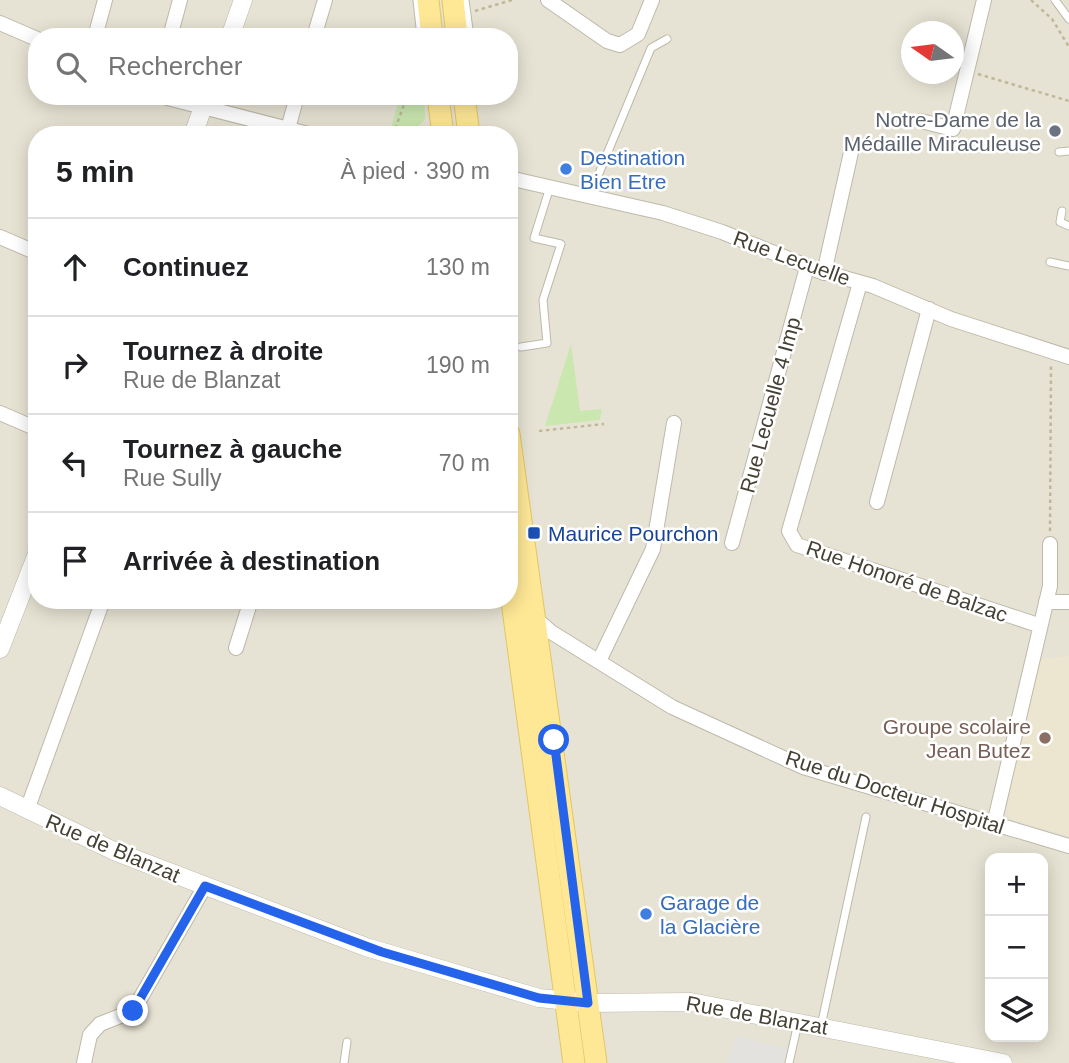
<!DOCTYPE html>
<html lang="fr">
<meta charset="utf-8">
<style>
:root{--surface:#fff;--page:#f2f2f2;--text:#202124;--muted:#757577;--line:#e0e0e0}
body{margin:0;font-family:Arial,sans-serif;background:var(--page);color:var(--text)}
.controls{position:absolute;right:21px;bottom:21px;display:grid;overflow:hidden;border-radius:14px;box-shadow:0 4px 18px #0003}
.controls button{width:63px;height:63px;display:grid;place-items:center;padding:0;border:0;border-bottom:2px solid var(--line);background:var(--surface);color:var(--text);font:35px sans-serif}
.compass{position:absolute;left:901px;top:21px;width:63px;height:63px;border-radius:50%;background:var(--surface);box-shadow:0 4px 18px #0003;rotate:284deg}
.stop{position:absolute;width:21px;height:21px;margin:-16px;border:5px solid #2563eb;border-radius:50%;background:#fff}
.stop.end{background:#2563eb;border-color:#fff;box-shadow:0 2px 7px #0008}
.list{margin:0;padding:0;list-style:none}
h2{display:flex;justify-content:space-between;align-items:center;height:91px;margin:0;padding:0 28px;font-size:30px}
h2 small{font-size:23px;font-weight:400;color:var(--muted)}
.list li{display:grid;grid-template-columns:46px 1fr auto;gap:21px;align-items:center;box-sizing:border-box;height:98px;padding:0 28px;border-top:2px solid var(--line)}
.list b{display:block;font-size:26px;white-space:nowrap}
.list p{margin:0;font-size:23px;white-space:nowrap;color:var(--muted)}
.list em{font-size:23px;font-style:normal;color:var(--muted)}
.icon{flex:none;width:38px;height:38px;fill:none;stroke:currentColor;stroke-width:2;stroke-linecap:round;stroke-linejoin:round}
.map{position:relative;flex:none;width:1069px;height:1063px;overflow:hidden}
.search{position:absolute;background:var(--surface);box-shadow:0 4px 18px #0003;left:28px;top:28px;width:490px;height:77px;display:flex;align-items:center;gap:18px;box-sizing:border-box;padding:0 24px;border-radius:28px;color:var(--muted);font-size:26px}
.panel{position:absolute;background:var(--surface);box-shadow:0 4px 18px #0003;left:28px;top:126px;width:490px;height:483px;border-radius:28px}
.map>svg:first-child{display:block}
</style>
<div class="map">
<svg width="1069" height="1063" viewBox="0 0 1069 1063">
<rect width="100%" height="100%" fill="#f3f0e6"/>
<!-- residential -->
<path fill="#e7e3d4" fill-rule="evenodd" d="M 0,0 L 1069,0 L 1069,1063 L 0,1063 ZM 912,32 L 954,32 L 954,74 L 912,74 ZM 37,37 L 509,37 L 509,96 L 37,96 ZM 37,135 L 509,135 L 509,600 L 37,600 ZM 990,858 L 1043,858 L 1043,1037 L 990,1037 Z"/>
<!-- education -->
<polygon fill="#ece6d0" points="1069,656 1069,836 1011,819 1007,809 1036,660"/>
<!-- green -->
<g fill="#cae7af">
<polygon points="400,96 424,96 425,119 411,135 389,135"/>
<polygon points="571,344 580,411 602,409 600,420 545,426"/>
</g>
<!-- parking -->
<polygon fill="#e4e2de" points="736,1036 787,1048 784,1063 727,1063"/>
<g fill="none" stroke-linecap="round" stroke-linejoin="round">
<!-- service casing -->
<g stroke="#beb9a9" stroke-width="9">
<g id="service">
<polyline points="417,0 421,37"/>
<polyline points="465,0 470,37"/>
<polyline points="1055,0 1069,19"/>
<polyline points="1059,152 1069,151"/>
<polyline points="590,195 651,48 667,39"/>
<polyline points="1062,211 1060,222 1069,226"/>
<polyline points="1050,262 1069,266"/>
<polyline points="521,347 547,343 543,300 561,244 534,238 550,187"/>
<polyline points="821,1026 866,817"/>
<polyline points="344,1063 347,1042"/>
<polyline points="789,1063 798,1023"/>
</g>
</g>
<!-- minor casing -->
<g stroke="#beb9a9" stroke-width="16">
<g id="minor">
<polyline points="548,0 607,41 620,45 638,34 652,0"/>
<polyline points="0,23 37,39"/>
<polyline points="95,37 105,0"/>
<polyline points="170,37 180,0"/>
<polyline points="314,37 325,0"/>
<polyline points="160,96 312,135"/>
<polyline points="921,121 953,129 984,0"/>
<polyline points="288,129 297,96"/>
<polyline points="509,178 663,213 722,232 819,271 873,286 951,319 1069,357"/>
<polyline points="0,237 37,253"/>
<polyline points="824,273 852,148"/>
<polyline points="860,283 789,531 797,545 1038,625"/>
<polyline points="0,413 37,429"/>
<polyline points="877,502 929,309"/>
<polyline points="732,543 807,267"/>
<polyline points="1046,602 1069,602"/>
<polyline points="534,617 551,632 672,707 803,767 1069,846"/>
<polyline points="236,648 251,600"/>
<polyline points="599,661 653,549 674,423"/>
<polyline points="27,810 103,600"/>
<polyline points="994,824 1050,586 1050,544"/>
<polyline points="84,1063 90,1035 100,1024 133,1011 205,886"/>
</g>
</g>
<!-- tertiary casing -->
<g stroke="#beb9a9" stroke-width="19">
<g id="tertiary">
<polyline points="230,37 243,0"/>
<polyline points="193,135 207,96"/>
<polyline points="0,649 37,554"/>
<polyline points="0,796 114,851 366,947 539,998 588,1003 691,1002 1003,1063"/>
</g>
</g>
<!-- primary casing -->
<g stroke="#e3c664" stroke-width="23">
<g id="primary">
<polyline points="428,0 432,37"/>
<polyline points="453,0 457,37"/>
<polyline points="438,96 443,135"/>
<polyline points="464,96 469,135"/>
<polyline points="509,434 596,1063"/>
<polyline points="509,579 574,1063"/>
</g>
</g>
<!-- path -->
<g stroke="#c0b69a" stroke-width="2.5" stroke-dasharray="3.5 3.5" stroke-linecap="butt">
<polyline points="1031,0 1052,19 1069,47"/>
<polyline points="475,11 512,0"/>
<polyline points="978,74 1069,101"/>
<polyline points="393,135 407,96"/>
<polyline points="539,431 604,424"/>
<polyline points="1050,531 1051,366"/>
</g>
<!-- service -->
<use href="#service" stroke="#fff" stroke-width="7"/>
<!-- minor -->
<use href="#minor" stroke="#fff" stroke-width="14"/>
<!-- tertiary -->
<use href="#tertiary" stroke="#fff" stroke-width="18"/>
<!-- primary -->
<use href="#primary" stroke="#fee795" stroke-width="21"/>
</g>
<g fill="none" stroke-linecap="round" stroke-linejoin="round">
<!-- route -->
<polyline stroke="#2563eb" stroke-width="9" points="133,1011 205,886 382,952 539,998 588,1003 554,740"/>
</g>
<!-- markers -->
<circle fill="#6b7280" stroke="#fff" stroke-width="2.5" cx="1055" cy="131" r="7"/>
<g fill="#3f7fe0" stroke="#fff" stroke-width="2.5">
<circle cx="566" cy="169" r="7"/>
<circle cx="646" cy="914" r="7"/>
</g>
<rect fill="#1a4fb4" stroke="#fff" stroke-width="2.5" x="527" y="526" width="14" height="14" rx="3.5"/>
<circle fill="#8d6e63" stroke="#fff" stroke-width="2.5" cx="1045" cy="738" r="7"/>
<g text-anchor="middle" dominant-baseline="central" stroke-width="5" stroke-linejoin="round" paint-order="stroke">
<!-- worship labels -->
<g font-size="21" fill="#5b616d" stroke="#fff" text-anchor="end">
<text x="1041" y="119">Notre-Dame de la<tspan x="1041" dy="24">Médaille Miraculeuse</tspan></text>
</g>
<!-- shop labels -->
<g font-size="21" fill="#366cbe" stroke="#fff" text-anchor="start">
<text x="580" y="157">Destination<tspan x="580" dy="24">Bien Etre</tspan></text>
<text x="660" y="902">Garage de<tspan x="660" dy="24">la Glacière</tspan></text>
</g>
<!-- street labels -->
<g font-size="21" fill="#464135" stroke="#fff">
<text transform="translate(792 258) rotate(20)">Rue Lecuelle</text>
<text transform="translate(770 405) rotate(-75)">Rue Lecuelle 4 Imp</text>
<text transform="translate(907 581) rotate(19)">Rue Honoré de Balzac</text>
<text transform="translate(895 792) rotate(18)">Rue du Docteur Hospital</text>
<text transform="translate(113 848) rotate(23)">Rue de Blanzat</text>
<text transform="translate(757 1015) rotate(10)">Rue de Blanzat</text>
</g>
<!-- transit labels -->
<g font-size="21" fill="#164399" stroke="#fff" text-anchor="start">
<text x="548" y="533">Maurice Pourchon</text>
</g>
<!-- education labels -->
<g font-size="21" fill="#785e54" stroke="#fff" text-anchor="end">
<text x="1031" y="726">Groupe scolaire<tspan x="1031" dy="24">Jean Butez</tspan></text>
</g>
</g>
</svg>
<div class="controls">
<button>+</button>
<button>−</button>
<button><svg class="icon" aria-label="layers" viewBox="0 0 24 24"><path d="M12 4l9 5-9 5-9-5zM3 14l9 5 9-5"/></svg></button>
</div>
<svg class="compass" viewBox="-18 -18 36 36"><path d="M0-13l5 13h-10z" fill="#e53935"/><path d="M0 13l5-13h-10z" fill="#757577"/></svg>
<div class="stop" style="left:554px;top:740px"></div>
<div class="stop end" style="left:133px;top:1011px"></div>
<div class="search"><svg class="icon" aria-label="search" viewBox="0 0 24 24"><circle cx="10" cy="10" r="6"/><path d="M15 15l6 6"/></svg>Rechercher</div>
<section class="panel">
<h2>5 min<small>À pied · 390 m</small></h2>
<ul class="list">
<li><svg class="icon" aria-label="ahead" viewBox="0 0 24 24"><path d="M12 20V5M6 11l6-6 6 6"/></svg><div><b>Continuez</b></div><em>130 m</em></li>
<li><svg class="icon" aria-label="right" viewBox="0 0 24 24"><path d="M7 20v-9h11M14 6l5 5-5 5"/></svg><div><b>Tournez à droite</b><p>Rue de Blanzat</p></div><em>190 m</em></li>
<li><svg class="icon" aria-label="left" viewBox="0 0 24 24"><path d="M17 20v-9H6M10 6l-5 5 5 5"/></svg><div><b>Tournez à gauche</b><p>Rue Sully</p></div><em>70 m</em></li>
<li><svg class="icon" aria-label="arrive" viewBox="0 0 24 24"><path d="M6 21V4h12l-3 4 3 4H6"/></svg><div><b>Arrivée à destination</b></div></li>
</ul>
</section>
</div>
